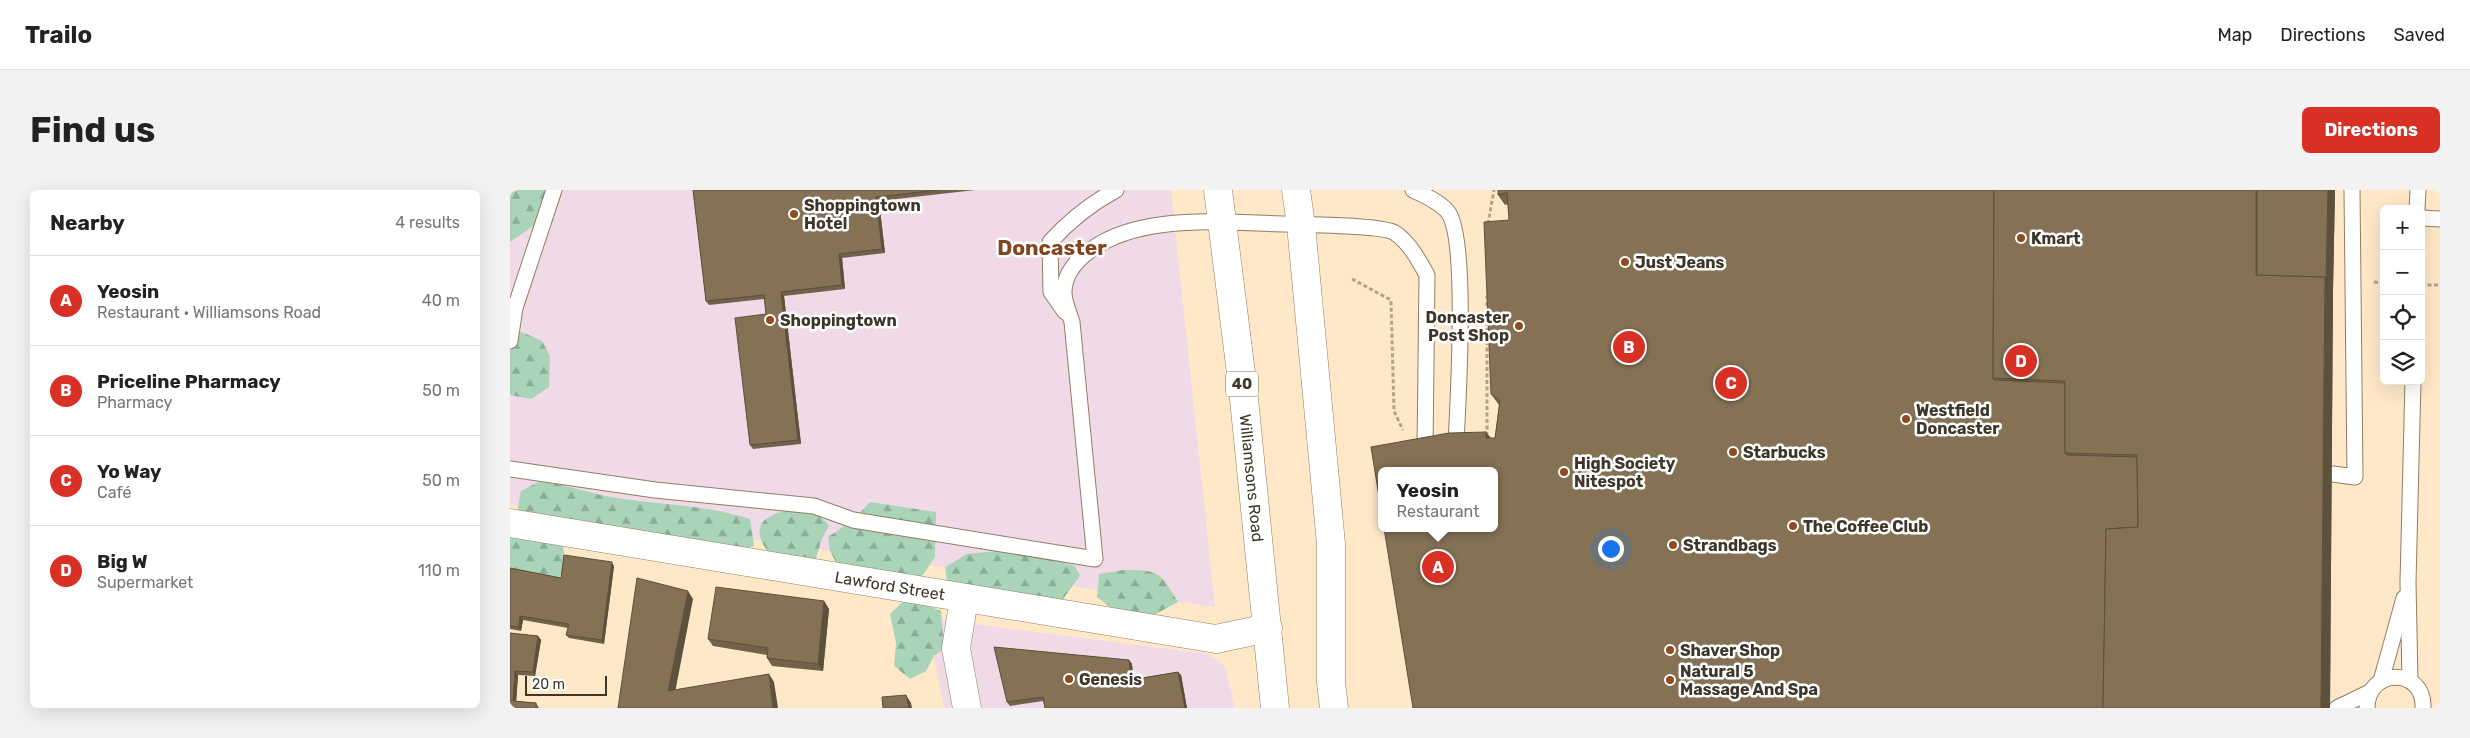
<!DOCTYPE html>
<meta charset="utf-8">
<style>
:root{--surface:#fff;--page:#f2f2f2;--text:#222;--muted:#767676;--line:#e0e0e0;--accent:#d93025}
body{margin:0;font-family:Rubik,sans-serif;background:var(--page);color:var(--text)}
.controls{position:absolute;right:15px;top:15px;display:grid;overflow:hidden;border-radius:8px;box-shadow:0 5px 20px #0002}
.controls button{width:45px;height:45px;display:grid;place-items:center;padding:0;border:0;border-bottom:1px solid var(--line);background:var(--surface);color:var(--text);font:25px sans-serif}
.scale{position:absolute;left:15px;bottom:12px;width:82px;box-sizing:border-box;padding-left:5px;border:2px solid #3e3629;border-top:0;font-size:14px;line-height:18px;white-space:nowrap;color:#3e3629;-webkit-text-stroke:4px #fff;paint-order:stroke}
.you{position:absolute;left:1100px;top:358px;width:18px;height:18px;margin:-12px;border:4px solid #fff;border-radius:50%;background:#1a73e8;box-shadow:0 0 0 8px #1a73e833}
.badge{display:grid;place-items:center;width:32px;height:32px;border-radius:50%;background:var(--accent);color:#fff;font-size:16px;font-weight:700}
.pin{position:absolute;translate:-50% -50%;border:2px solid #fff;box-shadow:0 1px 5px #0006}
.popup{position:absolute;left:868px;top:277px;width:120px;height:65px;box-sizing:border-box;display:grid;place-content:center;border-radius:8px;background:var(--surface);filter:drop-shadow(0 1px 4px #0005);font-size:16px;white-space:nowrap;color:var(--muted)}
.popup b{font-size:19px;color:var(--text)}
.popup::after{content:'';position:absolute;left:50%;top:100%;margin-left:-10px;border:10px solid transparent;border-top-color:var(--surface)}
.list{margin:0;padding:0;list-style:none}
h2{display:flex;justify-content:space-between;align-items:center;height:65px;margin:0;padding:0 20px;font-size:21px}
h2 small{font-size:16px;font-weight:400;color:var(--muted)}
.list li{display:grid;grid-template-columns:32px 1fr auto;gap:15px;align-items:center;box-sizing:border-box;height:90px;padding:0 20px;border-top:1px solid var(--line)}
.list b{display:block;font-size:19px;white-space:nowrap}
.list p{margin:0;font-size:16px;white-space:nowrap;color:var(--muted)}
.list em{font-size:16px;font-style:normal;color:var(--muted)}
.icon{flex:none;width:28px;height:28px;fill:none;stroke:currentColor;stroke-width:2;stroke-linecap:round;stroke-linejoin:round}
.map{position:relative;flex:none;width:1930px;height:518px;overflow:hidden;border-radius:8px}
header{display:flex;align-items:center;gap:30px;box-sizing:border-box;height:70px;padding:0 25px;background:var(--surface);border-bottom:1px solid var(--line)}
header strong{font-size:24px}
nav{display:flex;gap:28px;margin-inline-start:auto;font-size:18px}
.intro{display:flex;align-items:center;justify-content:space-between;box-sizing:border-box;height:120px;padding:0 30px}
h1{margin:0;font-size:35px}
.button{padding:12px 22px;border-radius:8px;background:var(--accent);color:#fff;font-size:18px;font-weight:700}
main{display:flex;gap:30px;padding:0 30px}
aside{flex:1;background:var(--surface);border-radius:8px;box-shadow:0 5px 20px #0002}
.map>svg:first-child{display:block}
</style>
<header>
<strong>Trailo</strong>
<nav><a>Map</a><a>Directions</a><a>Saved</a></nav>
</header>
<div class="intro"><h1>Find us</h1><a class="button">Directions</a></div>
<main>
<aside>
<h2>Nearby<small>4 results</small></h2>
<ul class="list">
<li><span class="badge">A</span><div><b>Yeosin</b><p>Restaurant · Williamsons Road</p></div><em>40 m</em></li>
<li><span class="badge">B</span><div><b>Priceline Pharmacy</b><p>Pharmacy</p></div><em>50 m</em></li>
<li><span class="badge">C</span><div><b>Yo Way</b><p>Café</p></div><em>50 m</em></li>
<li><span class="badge">D</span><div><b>Big W</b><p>Supermarket</p></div><em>110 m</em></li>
</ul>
</aside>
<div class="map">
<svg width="1930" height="518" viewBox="0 0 1930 518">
<defs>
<pattern id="forest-firs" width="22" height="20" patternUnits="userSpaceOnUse" patternTransform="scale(1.25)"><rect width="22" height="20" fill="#a9d4b8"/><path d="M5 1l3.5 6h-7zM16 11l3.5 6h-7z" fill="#8bad96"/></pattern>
</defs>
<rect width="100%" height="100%" fill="#fee8c8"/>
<!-- commercial -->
<g fill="#f1dae7">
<polygon points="11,0 661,0 705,417 0,314 0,32"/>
<polygon points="417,428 698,464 715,476 725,518 434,518"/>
</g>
<!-- forest -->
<g fill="url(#forest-firs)">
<polygon points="0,0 38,0 33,29 0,52"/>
<polygon points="12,142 32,151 40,166 39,197 21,209 0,205 0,144"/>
<path d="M 28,292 C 55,293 80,304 107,308 C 152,315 197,315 240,329 L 244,356 L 221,363 L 7,323 L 11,301 Z"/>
<polygon points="360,312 426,322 425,367 410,389 328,376 320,361 318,347 343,330"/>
<path d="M 298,315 L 319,335 L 311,351 L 305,372 L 260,365 C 231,326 268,323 298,315 Z"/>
<polygon points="0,333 53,353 55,379 37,405 0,400"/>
<polygon points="486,361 522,364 565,376 570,386 550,413 437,392 435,377 457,364"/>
<path d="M 613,380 C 650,380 649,381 668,412 L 644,425 L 614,428 L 587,407 L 589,384 Z"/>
<polygon points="402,409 431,421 434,459 424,466 416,481 400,489 384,476 386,453 380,424 391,413"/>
</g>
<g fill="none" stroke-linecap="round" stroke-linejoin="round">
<!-- lane casing -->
<g stroke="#917e61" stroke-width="17">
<g id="lane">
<path d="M 903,0 C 914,5 930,12 938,22 C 958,49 948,212 946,253"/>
<polyline points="1907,19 1908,0"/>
<polyline points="1911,28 1930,29"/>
<path d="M 555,122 L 541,102 L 540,52 C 560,30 580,14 606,0"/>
<polyline points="0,151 5,118 44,0"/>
<path d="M 0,279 L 145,300 L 304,316 L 343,330 L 585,369 L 562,132 C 559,123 554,111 554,103 C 554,88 562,76 572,67 C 622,21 714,33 776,34 C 795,35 874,35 885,43 C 900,53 909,71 917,85 L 915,259"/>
<polyline points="1823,284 1845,287 1842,0"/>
<polyline points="1871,491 1894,408"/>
<polyline points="1900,491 1898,392 1903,191"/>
<polyline points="1827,518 1860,502"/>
<path d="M 1857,518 C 1857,477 1915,477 1913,518"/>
</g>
</g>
<!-- street casing -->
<g stroke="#917e61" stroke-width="29">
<g id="street">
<path id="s1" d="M 0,333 L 706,449 L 758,438"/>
<polyline points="454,409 446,458 457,518"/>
</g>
</g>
<!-- primary casing -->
<g stroke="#917e61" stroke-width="29">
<g id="primary">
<path id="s2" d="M 708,0 L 733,199 L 765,518"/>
<polyline points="786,0 791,35 821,354 821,492 824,518"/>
</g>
</g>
<!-- path -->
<g stroke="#b4a38a" stroke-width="3" stroke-dasharray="4 2.5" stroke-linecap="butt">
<polyline points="978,34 984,0"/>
<polyline points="842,89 881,110 884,221 893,240"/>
<polyline points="1864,92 1874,93"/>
<polyline points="1911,95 1930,95"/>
<polyline points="974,243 977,243 977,105"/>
</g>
<!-- lane -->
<use href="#lane" stroke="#fff" stroke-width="15"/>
<!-- street -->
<use href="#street" stroke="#fff" stroke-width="28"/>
<!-- primary -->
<use href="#primary" stroke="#fff" stroke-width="28"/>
</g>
<!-- wall -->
<g fill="#726249">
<polygon points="183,0 465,0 369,11 375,63 332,68 335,99 274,106 291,254 243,259 240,255 256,124 254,109 199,115 196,111"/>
<polygon points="988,0 1825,0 1823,100 1820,518 903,518 976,242 981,248 985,248 989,215 981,204 999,30 998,14 995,15 988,5"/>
<polygon points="104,376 94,454 59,448 56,445 58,438 13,430 11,441 0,439 0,378 51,388"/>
<polygon points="314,411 319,419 313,481 262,476 257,468 257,465 203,456 198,449"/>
<polygon points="0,443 28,446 31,450 25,486 8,485 6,511 26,513 29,518 0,518"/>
<polygon points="619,470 622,474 623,489 668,482 671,485 677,518 535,518 533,511 500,516 497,512"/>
</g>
<!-- shaded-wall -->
<g fill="#5d503c">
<polygon points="1746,0 1754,0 1755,87 1746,85"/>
<polygon points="1818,0 1825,0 1823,100 1820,518 1811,518 1815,87"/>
<polygon points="366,7 369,11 375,63 372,59"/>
<polygon points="329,64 332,68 335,99 332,95"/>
<polygon points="271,102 274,106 291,254 288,250"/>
<polygon points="976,242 983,252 976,248"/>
<polygon points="102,372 104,376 94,454 92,450"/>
<polygon points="178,401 183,409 164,508 158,501"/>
<polygon points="314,411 319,419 313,481 308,474"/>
<polygon points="10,426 13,430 11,441 9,437"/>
<polygon points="28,446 31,450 25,486 23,482"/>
<polygon points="619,470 622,474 624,493 621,490"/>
<polygon points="5,481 8,485 6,515 3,511"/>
<polygon points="668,482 671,485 677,518 675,518"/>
<polygon points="259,484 264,492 268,518 263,518"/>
<polygon points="396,505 401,513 402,518 399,518"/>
</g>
<!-- building -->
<g fill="#857255" stroke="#5d503c">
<polygon points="183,0 428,0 366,7 372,59 329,64 332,95 271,102 288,250 240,255 225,128 256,124 254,105 196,111"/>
<polygon points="988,0 1484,0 1483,188 1484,190 1555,193 1555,263 1557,265 1627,267 1628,337 1596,339 1593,518 903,518 874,338 984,338 984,281 872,281 872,325 861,257 939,243 976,242 976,248 985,248 990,211 981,204 974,32 999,30 997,2 988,5"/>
<polygon points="1484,0 1746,0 1746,85 1815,87 1811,518 1593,518 1596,339 1628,337 1627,265 1555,263 1555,191 1483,188"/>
<polygon points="1747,0 1818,0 1816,89 1815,87 1747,85"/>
<polygon points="54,365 102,372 92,450 56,445 59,434 10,426 9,437 0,436 0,378 51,388"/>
<polygon points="127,388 178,401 158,501 259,484 263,518 108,518"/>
<polygon points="206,397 314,411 308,474 257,468 258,458 198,449"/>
<polygon points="0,443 28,446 23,482 5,481 3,511 26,513 26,518 0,518"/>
<polygon points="484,457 619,470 621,490 668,482 675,518 535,518 533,507 497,512"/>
<polygon points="396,505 399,518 373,518 372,507"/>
</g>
<!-- markers -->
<g fill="#904b21" stroke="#fff" stroke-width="2">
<circle cx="284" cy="24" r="5"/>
<circle cx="1511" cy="48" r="5"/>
<circle cx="1115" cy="72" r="5"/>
<circle cx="260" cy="130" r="5"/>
<circle cx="1009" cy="136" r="5"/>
<circle cx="1396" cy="229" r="5"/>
<circle cx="1223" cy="262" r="5"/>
<circle cx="1054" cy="282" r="5"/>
<circle cx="1283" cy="336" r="5"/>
<circle cx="1163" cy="355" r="5"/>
<circle cx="1160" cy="460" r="5"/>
<circle cx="559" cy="489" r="5"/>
<circle cx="1160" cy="490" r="5"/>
</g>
<g text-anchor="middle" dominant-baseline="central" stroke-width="5" stroke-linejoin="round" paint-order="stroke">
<!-- shield labels -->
<rect fill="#fff" stroke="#787269" stroke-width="1" x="716" y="181.5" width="32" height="25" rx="4"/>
<g font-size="15" font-weight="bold" fill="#3e3629">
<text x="732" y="194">40</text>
</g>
<!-- poi labels -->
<g font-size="16" font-weight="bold" fill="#3e3629" stroke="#fff" text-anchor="start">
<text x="294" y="15">Shoppingtown<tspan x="294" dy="18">Hotel</tspan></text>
<text x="1521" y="48">Kmart</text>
<text x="1125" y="72">Just Jeans</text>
<text x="999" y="127" text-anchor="end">Doncaster<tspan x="999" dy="18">Post Shop</tspan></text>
<text x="270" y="130">Shoppingtown</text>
<text x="1406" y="220">Westfield<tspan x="1406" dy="18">Doncaster</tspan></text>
<text x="1233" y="262">Starbucks</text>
<text x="1064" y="273">High Society<tspan x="1064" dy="18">Nitespot</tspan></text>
<text x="1293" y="336">The Coffee Club</text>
<text x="1173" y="355">Strandbags</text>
<text x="1170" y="460">Shaver Shop</text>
<text x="1170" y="481">Natural 5<tspan x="1170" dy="18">Massage And Spa</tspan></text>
<text x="569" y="489">Genesis</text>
</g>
<!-- street labels -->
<g font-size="16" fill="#3e3629" stroke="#fff">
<text stroke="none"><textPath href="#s2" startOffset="290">Williamsons Road</textPath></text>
<text stroke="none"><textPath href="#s1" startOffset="385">Lawford Street</textPath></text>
</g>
<!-- district labels -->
<g font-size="21" font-weight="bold" fill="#82441d" stroke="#fff">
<text x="542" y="57">Doncaster</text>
</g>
</g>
</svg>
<div class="controls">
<button>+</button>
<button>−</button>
<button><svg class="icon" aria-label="locate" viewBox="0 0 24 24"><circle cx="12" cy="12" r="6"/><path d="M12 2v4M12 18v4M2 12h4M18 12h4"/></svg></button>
<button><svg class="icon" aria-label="layers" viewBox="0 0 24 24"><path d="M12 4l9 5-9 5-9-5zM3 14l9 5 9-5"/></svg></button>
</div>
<div class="scale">20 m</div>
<div class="you"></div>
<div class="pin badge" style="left:928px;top:377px">A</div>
<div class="popup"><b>Yeosin</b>Restaurant</div>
<div class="pin badge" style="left:1119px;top:157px">B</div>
<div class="pin badge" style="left:1221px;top:193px">C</div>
<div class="pin badge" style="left:1511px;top:171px">D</div>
</div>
</main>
